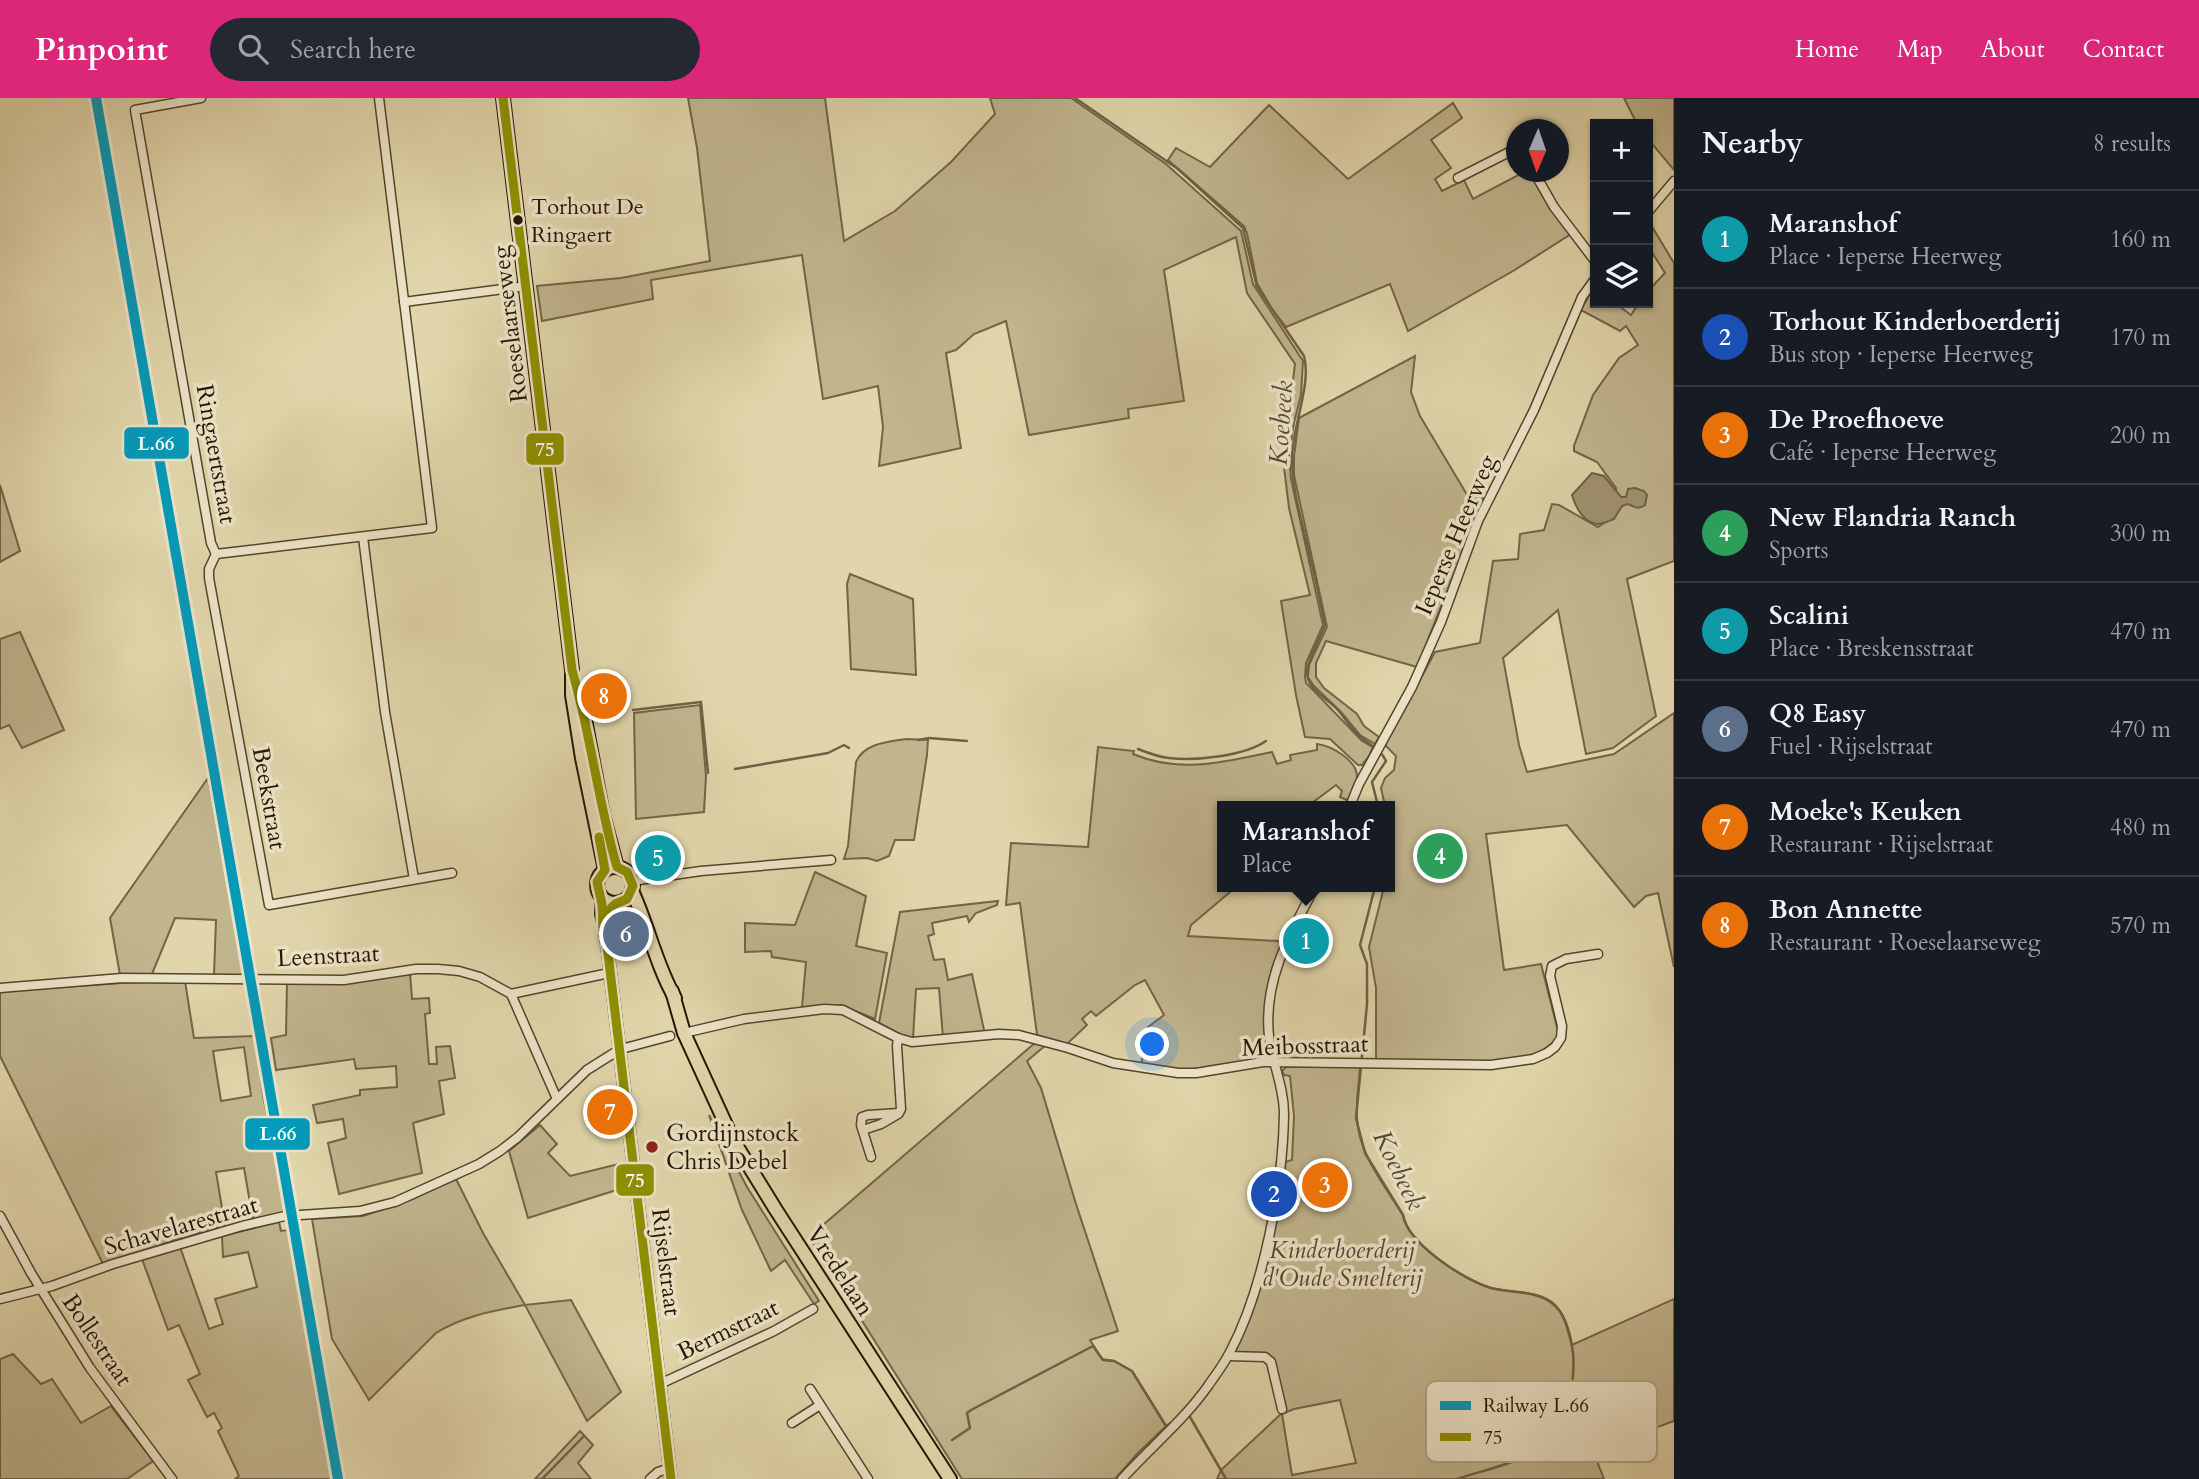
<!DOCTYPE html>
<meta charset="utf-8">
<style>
:root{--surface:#171b24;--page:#242831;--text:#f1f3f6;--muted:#9ea1a6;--line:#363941;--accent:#db2777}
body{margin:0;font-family:Cardo,serif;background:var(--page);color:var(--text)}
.controls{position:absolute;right:21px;top:21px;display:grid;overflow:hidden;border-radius:0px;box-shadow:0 2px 5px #0004}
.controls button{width:63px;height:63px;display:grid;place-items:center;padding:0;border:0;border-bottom:2px solid var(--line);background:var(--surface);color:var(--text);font:35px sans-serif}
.compass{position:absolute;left:1506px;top:21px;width:63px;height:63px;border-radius:50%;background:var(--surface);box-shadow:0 2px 5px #0004;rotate:182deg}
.you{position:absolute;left:1153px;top:947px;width:24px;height:24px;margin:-18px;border:5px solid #fff;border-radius:50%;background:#1a73e8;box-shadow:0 0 0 10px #1a73e833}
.badge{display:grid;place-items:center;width:46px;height:46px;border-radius:50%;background:var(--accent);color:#fff;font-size:23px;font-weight:700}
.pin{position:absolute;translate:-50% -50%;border:4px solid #fff;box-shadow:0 2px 7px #0006}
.popup{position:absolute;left:1217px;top:703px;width:178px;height:91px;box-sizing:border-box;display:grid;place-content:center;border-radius:0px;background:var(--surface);filter:drop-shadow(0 2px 5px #0005);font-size:23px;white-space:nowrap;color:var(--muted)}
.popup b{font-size:26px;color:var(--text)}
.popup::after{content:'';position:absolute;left:50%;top:100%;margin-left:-14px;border:14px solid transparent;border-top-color:var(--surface)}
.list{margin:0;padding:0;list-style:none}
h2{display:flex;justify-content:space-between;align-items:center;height:91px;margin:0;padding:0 28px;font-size:30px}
h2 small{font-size:23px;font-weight:400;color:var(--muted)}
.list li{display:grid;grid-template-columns:46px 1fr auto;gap:21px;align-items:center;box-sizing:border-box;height:98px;padding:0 28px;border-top:2px solid var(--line)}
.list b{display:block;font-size:26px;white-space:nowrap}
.list p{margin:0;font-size:23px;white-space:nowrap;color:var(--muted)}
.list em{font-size:23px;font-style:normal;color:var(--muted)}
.icon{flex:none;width:38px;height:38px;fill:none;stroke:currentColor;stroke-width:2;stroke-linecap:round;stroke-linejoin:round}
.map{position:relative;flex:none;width:1674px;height:1381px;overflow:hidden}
header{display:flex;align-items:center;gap:42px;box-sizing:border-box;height:98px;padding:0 35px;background:var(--accent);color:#fff}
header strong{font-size:33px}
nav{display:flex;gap:38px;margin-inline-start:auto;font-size:24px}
.search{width:490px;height:63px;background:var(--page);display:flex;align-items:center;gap:18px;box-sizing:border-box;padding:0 24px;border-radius:38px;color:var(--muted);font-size:26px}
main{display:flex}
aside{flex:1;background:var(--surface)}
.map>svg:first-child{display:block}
</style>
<header>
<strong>Pinpoint</strong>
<div class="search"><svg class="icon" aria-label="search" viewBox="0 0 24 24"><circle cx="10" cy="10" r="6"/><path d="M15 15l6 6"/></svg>Search here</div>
<nav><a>Home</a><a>Map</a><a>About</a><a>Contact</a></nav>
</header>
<main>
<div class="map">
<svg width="1674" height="1381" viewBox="0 0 1674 1381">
<rect width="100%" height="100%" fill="#e1d6ab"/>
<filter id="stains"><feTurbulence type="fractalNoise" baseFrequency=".00286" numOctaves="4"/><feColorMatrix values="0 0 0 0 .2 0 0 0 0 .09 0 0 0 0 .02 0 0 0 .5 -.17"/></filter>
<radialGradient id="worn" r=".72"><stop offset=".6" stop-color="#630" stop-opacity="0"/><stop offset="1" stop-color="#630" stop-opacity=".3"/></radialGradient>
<!-- green -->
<g fill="#c1b58e" stroke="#726548" stroke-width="2" fill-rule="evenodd">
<polygon points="688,0 825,0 844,143 895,113 951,64 995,16 990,0 1071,0 1166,66 1241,133 1253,186 1303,263 1301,297 1294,325 1289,357 1291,381 1323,527 1306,565 1305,579 1306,585 1315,594 1362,643 1373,649 1369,658 1362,667 1358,667 1330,641 1305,639 1296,597 1281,503 1310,497 1289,410 1283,361 1295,266 1247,195 1236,139 1164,172 1184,303 1128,311 1129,320 1029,337 1006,223 974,236 956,252 946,255 961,350 879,368 883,329 878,288 823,301 802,157 651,182 653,201 542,223 537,188 621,180 710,163 697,50"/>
<polygon points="1624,0 1674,0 1674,72 1648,41 1648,26 1637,26"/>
<polygon points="1453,5 1462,20 1431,42 1451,70 1435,81 1442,93 1464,82 1473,101 1524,74 1532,74 1571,136 1513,173 1408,233 1390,186 1286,229 1272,211 1257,185 1247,135 1244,128 1168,62 1176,50 1210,69 1269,7 1348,81"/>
<path d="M 1648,122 L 1674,165 L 1674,463 L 1627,481 L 1656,618 L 1613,650 L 1586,656 L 1558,512 L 1503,560 L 1519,647 L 1527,674 L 1614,656 L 1674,615 L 1674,869 L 1658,795 L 1646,798 L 1634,809 L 1567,727 L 1486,736 L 1504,872 L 1541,866 L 1559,937 C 1545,958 1521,960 1497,963 L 1376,963 L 1376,890 L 1369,849 L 1384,789 L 1390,789 L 1390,708 L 1385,708 L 1381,690 L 1385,680 L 1394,672 L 1396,658 L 1385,647 L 1435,554 L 1480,545 L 1493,463 L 1518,461 L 1520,436 L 1544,432 L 1552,406 L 1559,407 L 1598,429 L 1616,416 L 1616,390 L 1597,364 L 1574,353 L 1574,348 L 1593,297 L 1619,260 L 1638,247 L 1626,228 L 1620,233 L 1581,212 L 1594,188 L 1595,205 L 1615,205 L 1631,217 L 1639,205 L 1648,205 L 1648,193 L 1665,175 L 1648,148 Z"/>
<polygon points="1415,258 1411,294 1420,318 1469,400 1484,400 1417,569 1326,543 1316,565 1316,579 1324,590 1357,616 1364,628 1379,639 1375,646 1360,637 1341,614 1313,587 1308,579 1309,567 1327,529 1294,377 1294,358 1299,320"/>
<polygon points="0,387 20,453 0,464"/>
<polygon points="850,476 913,501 916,577 851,571 847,486"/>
<polygon points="20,534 64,632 22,650 9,627 0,631 0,541"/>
<polygon points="700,607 706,678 704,714 636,721 634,615"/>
<path d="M 906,641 L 928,642 L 927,657 L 914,742 L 895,742 L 889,758 L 877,763 L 867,760 L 844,761 L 848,748 L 856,664 C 864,645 888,644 906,641 Z"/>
<path d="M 1317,646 C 1332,648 1359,663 1357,681 C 1356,688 1351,696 1349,703 L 1340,699 L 1342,693 L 1336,687 L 1308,708 L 1222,708 L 1222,789 L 1236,789 L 1191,827 L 1188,838 L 1278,843 L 1282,845 L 1272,870 L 1268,893 L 1265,919 L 1266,946 L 1259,958 L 1253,962 L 1186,972 L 1141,967 L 1148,929 L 1164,917 L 1145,882 L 1135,887 L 1096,918 L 1091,913 L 1082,921 L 1087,927 L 1067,946 L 1037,937 L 1020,805 L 1006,807 L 1011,745 L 1088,749 L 1098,649 L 1134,653 L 1133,656 C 1181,676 1224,664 1272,654 L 1277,666 L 1291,662 L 1290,657 L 1317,652 Z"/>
<polygon points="208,680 243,877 214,877 216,822 175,820 152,876 120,877 110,820"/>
<polygon points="815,774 866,798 856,848 887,855 875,921 841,907 802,909 806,864 772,859 771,853 745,854 745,825 795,827"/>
<polygon points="998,803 997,807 976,815 969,824 967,818 932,825 934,836 928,838 934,862 944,861 948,882 972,876 984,932 981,935 943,940 939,890 916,891 913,940 903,938 879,925 900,814"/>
<polygon points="410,875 412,901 429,900 430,915 425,916 429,966 437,966 436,949 450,948 455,980 439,983 444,1016 413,1025 422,1075 339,1096 328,1045 346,1040 343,1021 317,1025 313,1007 360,997 360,992 397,989 396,968 356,971 354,961 276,972 271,940 286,937 287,885 350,885"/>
<path d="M 154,883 L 185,883 L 194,940 L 255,938 L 263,997 L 286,1114 L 253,1122 L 244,1070 L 216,1074 L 225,1128 L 184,1139 L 103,1166 L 0,958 L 0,893 ZM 244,949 L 251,998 L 221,1003 L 213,953 Z"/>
<polygon points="1036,944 1046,947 1027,963 1041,990 1076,1106 1118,1233 1090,1242 1102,1261 1114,1263 1132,1273 1166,1328 1136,1357 1115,1381 962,1381 809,1139"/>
<path d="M 1286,969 L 1360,969 C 1359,985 1356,1002 1357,1018 C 1357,1054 1385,1088 1403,1117 C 1408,1146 1461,1179 1488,1189 C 1508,1196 1539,1191 1555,1207 C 1566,1218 1567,1233 1572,1247 L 1674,1201 L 1674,1323 L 1639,1336 L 1634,1323 L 1589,1343 L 1604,1381 L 1217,1381 L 1221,1372 L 1282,1315 L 1269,1256 L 1237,1256 L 1234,1254 L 1258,1192 L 1285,1064 L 1292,1062 L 1294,1018 L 1290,978 L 1284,977 L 1282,973 ZM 1340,1302 L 1356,1365 L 1292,1377 L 1282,1316 L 1294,1311 Z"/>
<polygon points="709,1017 747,1089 819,1203 814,1206 785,1162 771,1173 742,1112"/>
<polygon points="540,1027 557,1046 548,1055 570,1078 623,1065 626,1089 528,1120 509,1053"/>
<path d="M 456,1081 L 483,1135 L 525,1207 L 571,1202 L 621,1294 L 587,1323 L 525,1207 C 493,1213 463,1218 436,1235 L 369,1302 L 332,1241 L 312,1121 L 363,1118 L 412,1101 Z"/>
<polygon points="279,1124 281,1133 289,1132 332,1381 235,1381 239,1378 218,1333 222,1330 214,1315 207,1319 188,1282 200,1276 179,1227 168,1232 142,1161 180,1149 209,1231 223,1226 215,1201 257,1189 248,1154 223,1159 222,1138"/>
<polygon points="13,1256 41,1286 52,1281 81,1325 111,1308 153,1363 127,1381 0,1381 0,1261"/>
<polygon points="580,1333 593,1347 578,1365 591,1381 535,1381"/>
</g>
<!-- water -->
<path fill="#a19471" stroke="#6f6144" stroke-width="2" d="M 1592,375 L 1604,378 L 1621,399 L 1626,399 L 1628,391 L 1635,390 L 1644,393 L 1647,397 L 1645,407 C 1637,413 1635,408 1627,406 L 1622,408 L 1614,421 C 1609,423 1603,426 1598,426 C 1584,426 1575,408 1572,397 Z"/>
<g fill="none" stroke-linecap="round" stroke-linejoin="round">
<!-- stream -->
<g stroke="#6f6144" stroke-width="2.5">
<path d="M 1075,0 L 1178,71 L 1243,130 L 1257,189 L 1304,258 C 1312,287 1291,331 1292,364 C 1293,396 1303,427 1310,459 C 1316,481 1320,504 1325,527 C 1321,538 1307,564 1307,573 C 1306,591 1327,600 1337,611 C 1344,619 1350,629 1358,637 C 1368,646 1380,650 1386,663 L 1372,684 L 1378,708"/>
<polyline points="633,612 701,604 708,675"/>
<polyline points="918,642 929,640 967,643"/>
<path d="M 1138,651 C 1148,655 1158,659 1169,660 C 1197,663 1244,658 1266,643"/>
<polyline points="735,671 828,655 844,647 849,650"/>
<path d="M 1375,789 L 1360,847 L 1367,866 L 1367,906 L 1356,1020 L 1365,1055 L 1403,1117 C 1408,1146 1464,1182 1491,1190 C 1510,1195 1537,1192 1553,1206 C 1566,1216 1571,1239 1573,1255 C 1576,1293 1564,1336 1528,1357 C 1507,1368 1480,1373 1457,1381"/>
<polyline points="1190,1319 1226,1381"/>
<polyline points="952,1342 970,1330 967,1315 971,1312 1093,1248 1103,1262 1114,1263 1132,1273 1166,1328 1174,1323"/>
<polyline points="542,1381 584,1338"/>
</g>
<!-- street casing -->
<g stroke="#53452c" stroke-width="11">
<g id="street">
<polyline points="201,0 135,12 211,445 216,456"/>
<polyline points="1534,74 1554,109 1595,163"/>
<polyline points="1458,80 1517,50"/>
<polyline points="1648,114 1674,83"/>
<polyline points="404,204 526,188"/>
<polyline points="363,439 385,614 414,781"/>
<polyline points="216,456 432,430 379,0"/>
<polyline points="216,456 209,471 209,480 269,807 452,775"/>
<polyline points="1350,708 1359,686 1412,589 1441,524 1478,423 1534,312 1582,199 1595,181"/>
<polyline points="632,783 701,773 831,762"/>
<polyline points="0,890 122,880 344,882 416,871 438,871 459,873 480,879 511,896 609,875"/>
<polyline points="511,896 557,1001"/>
<polyline points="684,935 744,921 824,911 843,912 898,940 912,944 999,936 1019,937 1068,950 1113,965 1178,975 1196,975 1263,964 1491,967 1533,961 1547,955 1555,949 1561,940 1562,928 1550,878 1552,868 1566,861 1598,856"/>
<polyline points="863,1032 881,1026 898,1016"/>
<polyline points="871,1059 861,1027 862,1019 868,1017 899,1015 901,1011 897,948 898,940"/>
<polyline points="0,1118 31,1175 90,1270 172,1381"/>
<polyline points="0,1201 52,1188 113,1166 242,1128 285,1118 360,1113 395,1104 479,1066 500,1053 518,1039 587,972 614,955 625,950 670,938"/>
<polyline points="1228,1258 1265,1259 1271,1264 1282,1311"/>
<polyline points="660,1286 774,1233 813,1211"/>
<polyline points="810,1291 868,1381"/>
<polyline points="792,1325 820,1307"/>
<polyline points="650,1381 658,1374 670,1370"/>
<path d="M 1122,1381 C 1151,1349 1183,1323 1208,1288 C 1216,1276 1225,1265 1231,1252 C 1264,1189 1283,1086 1284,1016 C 1284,988 1272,965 1269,938 C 1263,882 1290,836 1315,789"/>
</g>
</g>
<!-- secondary casing -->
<g stroke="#241501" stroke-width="14">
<g id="secondary">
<polyline points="602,800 601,816 606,839 671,1381"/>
<polyline points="606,826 606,817 614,806"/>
</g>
</g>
<!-- primary casing -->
<g stroke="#241501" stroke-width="16">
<g id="primary">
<polyline points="503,0 572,572 572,597 582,660 605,772"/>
<polyline points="580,595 603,717 617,769"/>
<circle cx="615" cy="787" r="18"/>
<path d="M 632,793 C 648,827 656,867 675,900"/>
<polyline points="672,893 684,935 733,1042 776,1112 950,1381"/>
</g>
</g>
<!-- street -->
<use href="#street" stroke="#ece4c8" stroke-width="8"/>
<!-- secondary -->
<use href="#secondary" stroke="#ece4c8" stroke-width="10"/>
<!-- primary -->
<use href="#primary" stroke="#e1d6ab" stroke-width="12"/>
<!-- bus-1 casing -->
<g stroke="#ece4c8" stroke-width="14">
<g id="bus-1">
<path d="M 503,0 L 572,572 C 591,637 598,704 617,769 L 627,774 L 633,788 L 627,801 L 615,806 L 609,812 L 606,839 L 671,1381"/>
<polyline points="599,739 605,772 597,784 602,806 603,832"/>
</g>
</g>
<!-- bus-1 -->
<use href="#bus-1" stroke="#8f9000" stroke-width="9"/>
<!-- rail-1 casing -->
<g stroke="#ece4c8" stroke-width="16">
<polyline id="rail-1" points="96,0 338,1381"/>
</g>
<!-- rail-1 -->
<use href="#rail-1" stroke="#049aba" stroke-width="10"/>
</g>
<!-- markers -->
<circle fill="#241501" stroke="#ece4c8" stroke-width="2.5" cx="518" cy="122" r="6"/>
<circle fill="#8f2418" stroke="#ece4c8" stroke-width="2.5" cx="652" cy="1049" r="7"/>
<g text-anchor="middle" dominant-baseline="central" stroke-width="7" stroke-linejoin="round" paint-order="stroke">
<!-- bus labels -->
<g font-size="22" fill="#241501" stroke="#ece4c8" text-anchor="start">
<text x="531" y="109">Torhout De<tspan x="531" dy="28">Ringaert</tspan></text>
</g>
<!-- street labels -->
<g font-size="24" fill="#241501" stroke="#ece4c8">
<text transform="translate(510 226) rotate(-97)">Roeselaarseweg</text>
<text transform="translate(216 356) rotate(80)">Ringaertstraat</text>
<text transform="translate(1456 437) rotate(-67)">Ieperse Heerweg</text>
<text transform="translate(269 700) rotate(80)">Beekstraat</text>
<text transform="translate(328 858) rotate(-3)">Leenstraat</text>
<text transform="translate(1305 948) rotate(-2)">Meibosstraat</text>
<text transform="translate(181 1128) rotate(-16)">Schavelarestraat</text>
<text transform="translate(666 1164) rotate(83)">Rijselstraat</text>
<text transform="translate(840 1173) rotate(57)">Vredelaan</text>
<text transform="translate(728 1232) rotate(-26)">Bermstraat</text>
<text transform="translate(97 1242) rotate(56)">Bollestraat</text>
</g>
<!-- poi labels -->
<g font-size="24" fill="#241501" stroke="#ece4c8" text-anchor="start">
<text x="666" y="1035">Gordijnstock<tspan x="666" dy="28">Chris Debel</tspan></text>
</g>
<!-- park labels -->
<g font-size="24" font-style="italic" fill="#53452b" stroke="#ece4c8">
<text x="1342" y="1152">Kinderboerderij<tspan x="1342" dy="28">d'Oude Smelterij</tspan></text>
</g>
<!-- water labels -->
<g font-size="26" font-style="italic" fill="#56482e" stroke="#ece4c8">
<text transform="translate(1281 325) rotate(-86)">Koebeek</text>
<text transform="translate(1399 1072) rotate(64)">Koebeek</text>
</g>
</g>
<!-- legend -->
<rect x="1426" y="1283" width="231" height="81" rx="10" fill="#ece4c8" stroke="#b0a68c" stroke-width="2"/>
<rect x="1440" y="1303" width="31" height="9" fill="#049aba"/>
<rect x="1440" y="1335" width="31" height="8" fill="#8f9000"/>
<g font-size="19" fill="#241501">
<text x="1483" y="1314">Railway L.66</text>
<text x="1483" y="1346">75</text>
</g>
<g stroke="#ece4c8" stroke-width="2.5">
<rect x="123" y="328" width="67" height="34" rx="7" fill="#049aba"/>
<rect x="525" y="334" width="40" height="34" rx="7" fill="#8f9000"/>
<rect x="244" y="1019" width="67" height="34" rx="7" fill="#049aba"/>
<rect x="615" y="1065" width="40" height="34" rx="7" fill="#8f9000"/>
</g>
<g font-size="19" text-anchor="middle" font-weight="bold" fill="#fff">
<text x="156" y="352">L.66</text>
<text x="545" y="358">75</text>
<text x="278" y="1042">L.66</text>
<text x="635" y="1089">75</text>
</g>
<rect width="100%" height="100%" filter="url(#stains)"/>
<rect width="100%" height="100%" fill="url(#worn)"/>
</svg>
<div class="controls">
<button>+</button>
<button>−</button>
<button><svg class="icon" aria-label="layers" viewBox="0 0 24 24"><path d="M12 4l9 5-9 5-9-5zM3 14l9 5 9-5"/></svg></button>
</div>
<svg class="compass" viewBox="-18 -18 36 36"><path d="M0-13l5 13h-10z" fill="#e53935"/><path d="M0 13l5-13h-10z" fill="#9ea1a6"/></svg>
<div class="you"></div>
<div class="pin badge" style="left:1306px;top:843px;background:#0f9aa8">1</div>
<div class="popup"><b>Maranshof</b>Place</div>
<div class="pin badge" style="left:1274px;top:1096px;background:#1a4fb4">2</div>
<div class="pin badge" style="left:1325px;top:1087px;background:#e8710a">3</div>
<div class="pin badge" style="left:1440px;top:758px;background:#2e9e5b">4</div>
<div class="pin badge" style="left:658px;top:760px;background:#0f9aa8">5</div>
<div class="pin badge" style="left:626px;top:836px;background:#5c6f8a">6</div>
<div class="pin badge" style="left:610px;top:1014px;background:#e8710a">7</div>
<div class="pin badge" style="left:604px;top:598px;background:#e8710a">8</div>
</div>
<aside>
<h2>Nearby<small>8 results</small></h2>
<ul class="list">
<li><span class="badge" style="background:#0f9aa8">1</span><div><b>Maranshof</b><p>Place · Ieperse Heerweg</p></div><em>160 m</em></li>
<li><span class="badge" style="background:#1a4fb4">2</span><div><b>Torhout Kinderboerderij</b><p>Bus stop · Ieperse Heerweg</p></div><em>170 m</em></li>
<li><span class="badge" style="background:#e8710a">3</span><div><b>De Proefhoeve</b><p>Café · Ieperse Heerweg</p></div><em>200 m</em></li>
<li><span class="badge" style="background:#2e9e5b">4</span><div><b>New Flandria Ranch</b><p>Sports</p></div><em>300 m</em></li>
<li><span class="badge" style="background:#0f9aa8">5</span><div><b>Scalini</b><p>Place · Breskensstraat</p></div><em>470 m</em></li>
<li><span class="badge" style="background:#5c6f8a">6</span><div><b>Q8 Easy</b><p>Fuel · Rijselstraat</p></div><em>470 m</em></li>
<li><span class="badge" style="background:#e8710a">7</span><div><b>Moeke's Keuken</b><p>Restaurant · Rijselstraat</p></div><em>480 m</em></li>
<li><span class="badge" style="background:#e8710a">8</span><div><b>Bon Annette</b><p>Restaurant · Roeselaarseweg</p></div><em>570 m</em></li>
</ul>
</aside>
</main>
